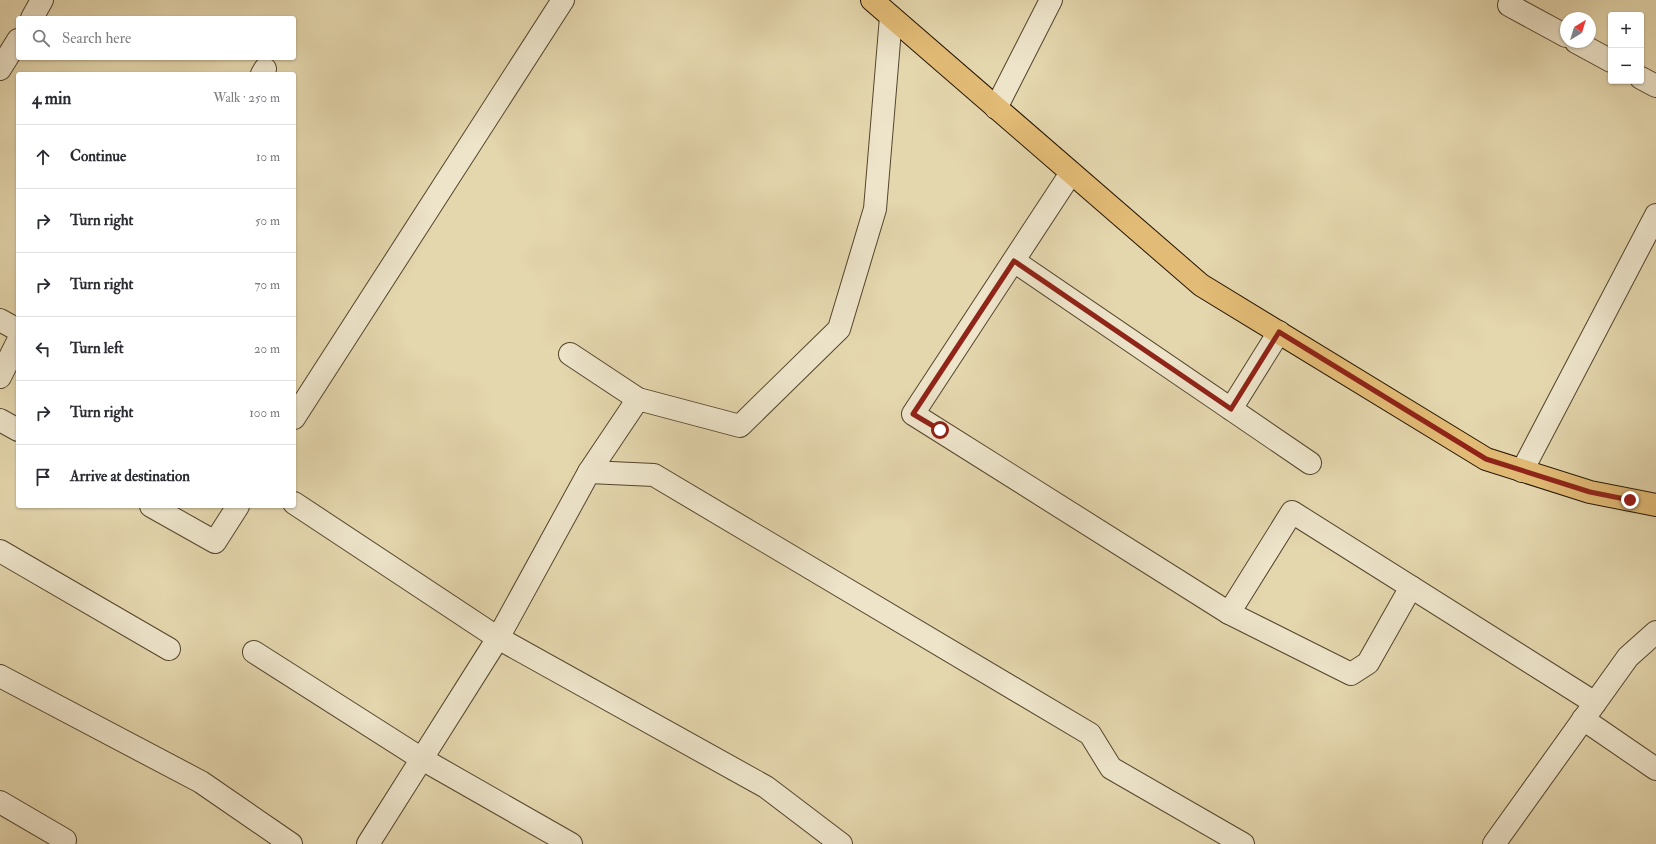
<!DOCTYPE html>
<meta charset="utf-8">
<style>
:root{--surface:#fff;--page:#f2f2f3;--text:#2b2b33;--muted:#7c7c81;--line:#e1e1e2}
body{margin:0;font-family:"IM FELL Double Pica",serif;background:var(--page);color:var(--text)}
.controls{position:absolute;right:12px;top:12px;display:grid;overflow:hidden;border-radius:4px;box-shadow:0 1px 3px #0004}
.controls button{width:36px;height:36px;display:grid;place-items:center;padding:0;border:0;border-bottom:1px solid var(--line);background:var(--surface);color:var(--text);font:20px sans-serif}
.compass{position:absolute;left:1560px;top:12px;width:36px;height:36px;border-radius:50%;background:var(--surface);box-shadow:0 1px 3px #0004;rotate:38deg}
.stop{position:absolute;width:12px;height:12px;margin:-9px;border:3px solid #8f2418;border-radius:50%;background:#fff}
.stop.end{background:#8f2418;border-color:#fff;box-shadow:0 1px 4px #0008}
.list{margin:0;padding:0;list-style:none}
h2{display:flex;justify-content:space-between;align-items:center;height:52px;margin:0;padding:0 16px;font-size:17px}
h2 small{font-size:13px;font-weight:400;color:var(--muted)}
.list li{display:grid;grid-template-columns:26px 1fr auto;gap:12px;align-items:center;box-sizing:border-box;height:64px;padding:0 16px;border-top:1px solid var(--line)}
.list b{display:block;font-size:15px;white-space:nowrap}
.list em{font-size:13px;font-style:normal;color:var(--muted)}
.icon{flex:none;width:22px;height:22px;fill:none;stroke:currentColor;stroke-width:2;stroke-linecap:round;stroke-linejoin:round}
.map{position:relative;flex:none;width:1656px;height:844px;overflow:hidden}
.search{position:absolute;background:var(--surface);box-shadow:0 1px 3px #0004;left:16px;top:16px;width:280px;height:44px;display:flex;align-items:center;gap:10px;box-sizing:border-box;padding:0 14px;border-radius:4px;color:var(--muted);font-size:15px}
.panel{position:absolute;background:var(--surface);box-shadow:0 1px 3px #0004;left:16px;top:72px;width:280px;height:436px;border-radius:4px}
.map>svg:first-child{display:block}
</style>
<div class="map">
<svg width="1656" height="844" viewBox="0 0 1656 844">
<rect width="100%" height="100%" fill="#e4d6ad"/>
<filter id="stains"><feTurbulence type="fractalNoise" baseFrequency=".005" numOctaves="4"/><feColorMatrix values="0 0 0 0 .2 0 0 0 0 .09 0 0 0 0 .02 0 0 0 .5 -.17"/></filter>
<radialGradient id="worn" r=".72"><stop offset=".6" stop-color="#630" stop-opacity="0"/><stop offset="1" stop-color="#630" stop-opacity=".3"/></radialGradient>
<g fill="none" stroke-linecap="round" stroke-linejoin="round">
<!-- minor casing -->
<g stroke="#53442b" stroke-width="24">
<g id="minor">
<polyline points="1509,5 1566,36"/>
<polyline points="32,18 42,0"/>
<polyline points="1576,42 1611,61"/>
<polyline points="0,69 18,40"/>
<polyline points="262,74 265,69"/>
<polyline points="1641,78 1656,86"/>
<polyline points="996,108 1051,0"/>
<polyline points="1071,173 913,414 1229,613 1292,512 1595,703"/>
<polyline points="1014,261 1310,463"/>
<polyline points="0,320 18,330"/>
<polyline points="570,354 638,399 740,426 839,329 875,209 891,17"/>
<polyline points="0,377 18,341"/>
<polyline points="1231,409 1279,332"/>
<polyline points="294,418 563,0"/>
<polyline points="0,420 18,430"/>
<polyline points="1522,471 1656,215"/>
<polyline points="589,472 654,475 1090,734 1111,768 1243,844"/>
<polyline points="294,503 498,638 766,787 841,844"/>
<polyline points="151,506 215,542 238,506"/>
<polyline points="0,551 169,649"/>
<polyline points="1229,613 1351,674 1368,663 1411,587"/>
<polyline points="254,652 422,759 571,844"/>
<polyline points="0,676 201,782 291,844"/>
<polyline points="1583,719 1656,769"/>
<polyline points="0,802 65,840"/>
<polyline points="368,844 498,638 589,472 638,399"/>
<polyline points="1494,844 1628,657 1656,632"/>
</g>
</g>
<!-- major casing -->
<g stroke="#231300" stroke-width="24">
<polyline id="major" points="872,0 1201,285 1486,459 1590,492 1656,505"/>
</g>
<!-- minor -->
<use href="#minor" stroke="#ede4ca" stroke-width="22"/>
<!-- major -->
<use href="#major" stroke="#e2bb76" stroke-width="22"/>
</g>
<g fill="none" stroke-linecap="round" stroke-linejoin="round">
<!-- route -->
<polyline stroke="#8f2418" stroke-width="5" points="940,430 913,414 1014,261 1231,409 1279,332 1486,459 1590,492 1630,500"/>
</g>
<rect width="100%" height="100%" filter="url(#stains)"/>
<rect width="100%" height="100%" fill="url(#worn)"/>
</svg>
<div class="controls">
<button>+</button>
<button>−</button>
</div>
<svg class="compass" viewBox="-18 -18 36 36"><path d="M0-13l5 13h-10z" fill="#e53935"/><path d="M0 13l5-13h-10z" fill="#7c7c81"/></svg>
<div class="stop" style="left:940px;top:430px"></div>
<div class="stop end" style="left:1630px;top:500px"></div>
<div class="search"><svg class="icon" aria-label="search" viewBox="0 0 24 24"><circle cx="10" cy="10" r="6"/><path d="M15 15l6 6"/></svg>Search here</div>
<section class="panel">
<h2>4 min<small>Walk · 250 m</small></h2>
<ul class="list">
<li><svg class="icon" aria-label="ahead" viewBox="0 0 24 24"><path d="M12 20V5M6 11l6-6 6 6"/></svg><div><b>Continue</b></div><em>10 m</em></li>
<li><svg class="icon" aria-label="right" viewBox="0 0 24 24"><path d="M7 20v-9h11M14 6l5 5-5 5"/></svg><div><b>Turn right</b></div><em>50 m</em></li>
<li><svg class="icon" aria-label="right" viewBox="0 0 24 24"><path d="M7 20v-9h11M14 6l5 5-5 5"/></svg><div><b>Turn right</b></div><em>70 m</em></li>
<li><svg class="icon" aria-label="left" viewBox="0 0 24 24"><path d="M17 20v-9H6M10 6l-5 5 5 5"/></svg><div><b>Turn left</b></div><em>20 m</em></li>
<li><svg class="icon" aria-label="right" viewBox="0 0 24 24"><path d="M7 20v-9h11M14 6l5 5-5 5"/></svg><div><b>Turn right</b></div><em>100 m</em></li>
<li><svg class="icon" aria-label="arrive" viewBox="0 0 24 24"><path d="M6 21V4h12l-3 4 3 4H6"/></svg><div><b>Arrive at destination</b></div></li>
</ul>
</section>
</div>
